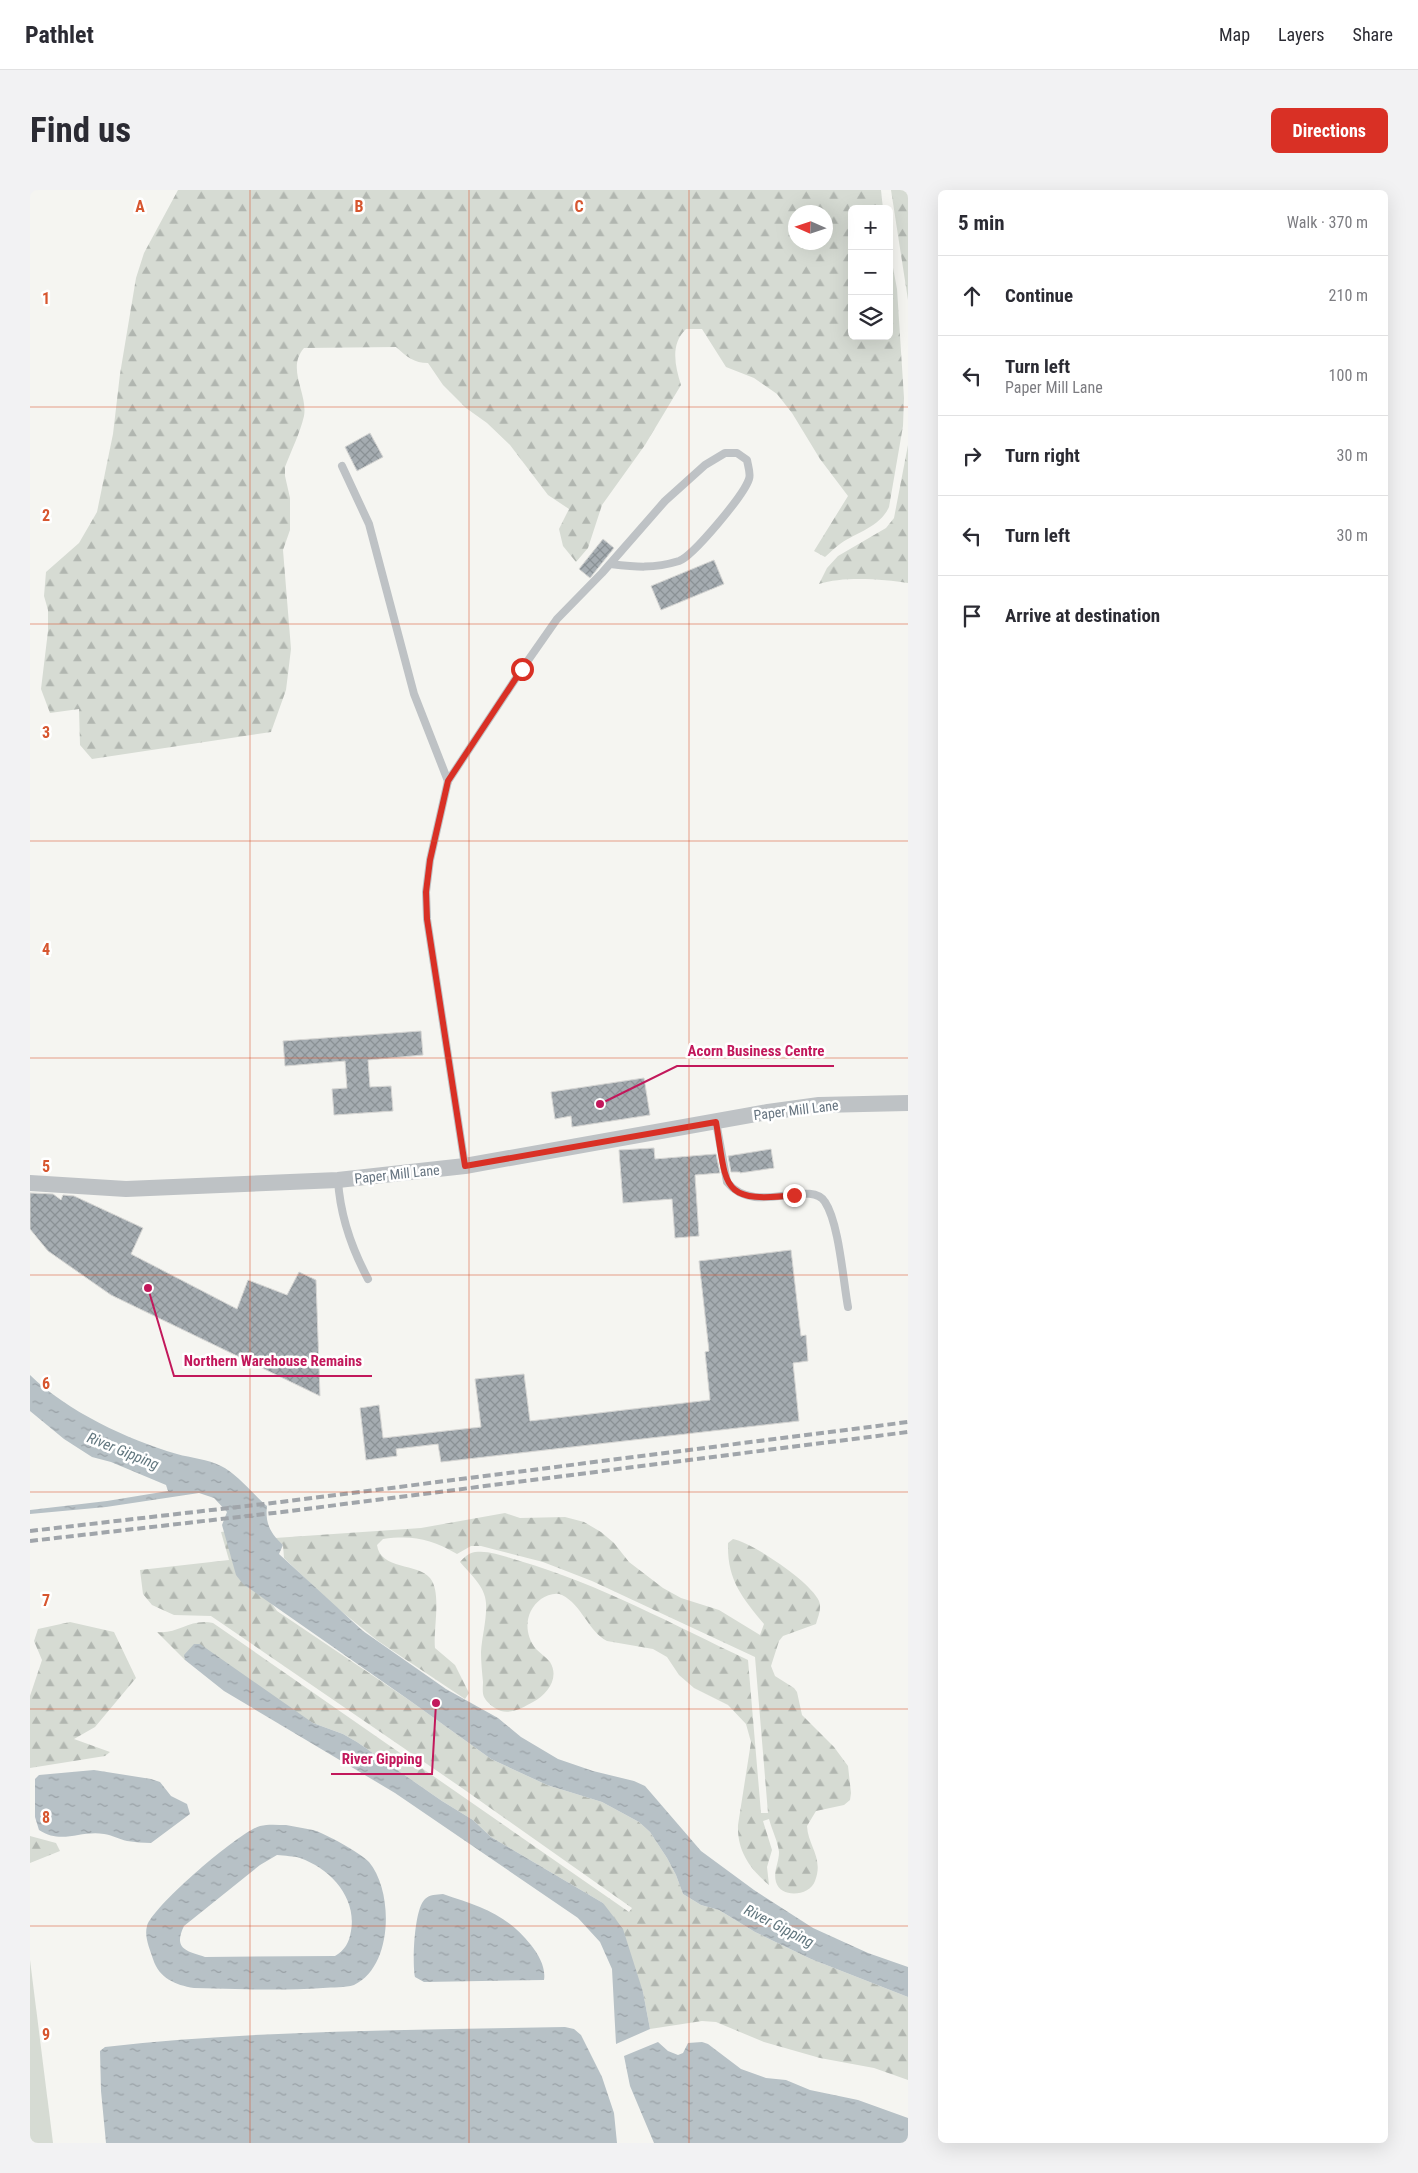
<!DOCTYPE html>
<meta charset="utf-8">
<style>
:root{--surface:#fff;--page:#f2f2f3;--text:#2b2b33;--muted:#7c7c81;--line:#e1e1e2;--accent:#d93025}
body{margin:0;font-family:"Roboto Condensed",sans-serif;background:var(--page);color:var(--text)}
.controls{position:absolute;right:15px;top:15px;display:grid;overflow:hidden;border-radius:8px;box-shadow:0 5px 20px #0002}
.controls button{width:45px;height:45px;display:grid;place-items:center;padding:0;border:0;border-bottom:1px solid var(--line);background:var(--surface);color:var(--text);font:25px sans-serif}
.compass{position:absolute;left:758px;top:15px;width:45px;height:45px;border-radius:50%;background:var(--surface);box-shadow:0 5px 20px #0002;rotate:273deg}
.stop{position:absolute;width:15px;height:15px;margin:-11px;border:4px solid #d93025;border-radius:50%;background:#fff}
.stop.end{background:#d93025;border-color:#fff;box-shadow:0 1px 5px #0008}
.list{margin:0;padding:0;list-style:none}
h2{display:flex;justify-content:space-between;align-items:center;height:65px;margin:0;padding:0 20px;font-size:21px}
h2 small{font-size:16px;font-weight:400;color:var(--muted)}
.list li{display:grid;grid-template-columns:32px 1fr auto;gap:15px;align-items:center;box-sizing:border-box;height:80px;padding:0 20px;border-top:1px solid var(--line)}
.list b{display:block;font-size:19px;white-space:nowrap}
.list p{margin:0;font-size:16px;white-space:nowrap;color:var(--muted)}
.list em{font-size:16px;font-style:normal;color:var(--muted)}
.icon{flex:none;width:28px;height:28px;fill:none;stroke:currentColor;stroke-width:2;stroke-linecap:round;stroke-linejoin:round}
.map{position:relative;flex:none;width:878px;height:1953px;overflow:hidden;border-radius:8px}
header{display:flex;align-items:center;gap:30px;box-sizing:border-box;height:70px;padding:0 25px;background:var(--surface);border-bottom:1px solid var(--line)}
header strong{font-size:24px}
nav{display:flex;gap:28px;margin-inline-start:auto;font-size:18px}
.intro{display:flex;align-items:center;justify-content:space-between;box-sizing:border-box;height:120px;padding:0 30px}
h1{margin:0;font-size:35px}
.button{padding:12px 22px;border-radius:8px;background:var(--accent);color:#fff;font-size:18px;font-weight:700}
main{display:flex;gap:30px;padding:0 30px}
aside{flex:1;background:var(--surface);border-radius:8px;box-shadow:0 5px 20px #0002}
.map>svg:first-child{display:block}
</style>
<header>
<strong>Pathlet</strong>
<nav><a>Map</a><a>Layers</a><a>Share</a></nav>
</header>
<div class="intro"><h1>Find us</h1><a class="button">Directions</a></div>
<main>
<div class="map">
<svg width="878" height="1953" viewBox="0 0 878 1953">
<defs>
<pattern id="forest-firs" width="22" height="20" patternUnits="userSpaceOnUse" patternTransform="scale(1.25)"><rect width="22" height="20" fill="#d6dbd3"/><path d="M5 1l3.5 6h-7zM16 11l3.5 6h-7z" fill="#b1b6b0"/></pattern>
<pattern id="water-ripples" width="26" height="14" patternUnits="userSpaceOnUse" patternTransform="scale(1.25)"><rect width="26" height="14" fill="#b7c1c6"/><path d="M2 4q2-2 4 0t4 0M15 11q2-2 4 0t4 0" fill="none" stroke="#99a1a6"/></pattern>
<pattern id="building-cross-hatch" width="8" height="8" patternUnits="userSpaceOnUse" patternTransform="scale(1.25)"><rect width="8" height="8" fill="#a5acb1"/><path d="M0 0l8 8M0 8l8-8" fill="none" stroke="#8a9195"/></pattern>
</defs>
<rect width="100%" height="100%" fill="#f5f5f1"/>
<!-- grass -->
<polygon fill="#d6dbd3" points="0,1770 23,1953 0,1953"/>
<!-- forest -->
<g fill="url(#forest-firs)" fill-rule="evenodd">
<path d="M 148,0 L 851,0 L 853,19 L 822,19 L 822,146 L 859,146 L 859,56 L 867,99 L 874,208 L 873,236 L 859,317 C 850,337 827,342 810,354 C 804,358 800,363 795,367 L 784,361 L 818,306 L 790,269 L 762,223 L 747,204 L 724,188 L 696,177 L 672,139 L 656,139 C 640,154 645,176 651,195 L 615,255 L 572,315 L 558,358 L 546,372 L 533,356 L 529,339 L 539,319 L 518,305 L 480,255 L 457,233 L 436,218 L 413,195 L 398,173 C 384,173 377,167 366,157 L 274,158 C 256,179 278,203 274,226 C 270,243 261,261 255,277 L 255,286 L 260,308 L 260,340 L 253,360 L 261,459 L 256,500 L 241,542 L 62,569 L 50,555 L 49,519 L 20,523 L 11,499 L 18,441 L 18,420 L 14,406 L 16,382 L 49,353 L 67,322 L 83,244 L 90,184 L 106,88 L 114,63 ZM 766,22 L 796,22 L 796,52 L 766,52 Z"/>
<polygon points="861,0 878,0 878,110"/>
<path d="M 878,255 L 878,393 C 853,389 813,386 789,394 L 797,378 L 808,366 L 856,338 L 864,328 Z"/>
<path d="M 475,1323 L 490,1328 L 535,1327 L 554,1332 L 571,1342 L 584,1353 L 599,1372 L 633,1398 L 651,1408 L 689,1420 L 730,1445 L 734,1434 C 712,1407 697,1390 698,1353 L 703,1349 C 723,1353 781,1392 789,1411 C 792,1419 788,1426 786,1434 L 753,1446 L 749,1451 L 741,1476 L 745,1486 L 764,1498 L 767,1502 L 772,1525 L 804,1557 L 818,1576 L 821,1603 L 820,1610 L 814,1615 L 786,1621 L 777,1636 C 778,1656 794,1668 785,1691 C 780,1706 751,1709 746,1692 C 743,1681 749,1673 749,1662 C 748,1652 742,1640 739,1629 L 733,1631 L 742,1660 L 737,1677 L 739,1695 C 720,1679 707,1661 708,1635 L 721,1552 L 716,1534 L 698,1515 L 664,1498 L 649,1485 L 637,1467 L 623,1459 L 577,1451 C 558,1441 552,1415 532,1405 C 526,1402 517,1405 511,1409 C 495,1421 493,1443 506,1459 C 510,1463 516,1467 520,1472 C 530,1488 517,1505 503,1512 C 494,1517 482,1524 471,1521 C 465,1519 457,1513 454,1507 C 452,1503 453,1496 453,1492 C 452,1482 451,1472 451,1462 C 452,1446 457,1429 456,1413 C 455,1396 440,1384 430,1372 C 434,1367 439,1363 445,1362 C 460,1360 476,1367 490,1371 C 569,1394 644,1435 718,1470 L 731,1623 L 738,1623 L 725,1467 L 562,1391 L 513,1372 L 451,1356 L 441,1356 L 427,1364 C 401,1349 383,1345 353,1349 L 347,1355 C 350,1380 388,1373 400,1388 C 412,1402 403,1440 405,1458 L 425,1475 L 439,1503 L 435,1509 L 348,1451 L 301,1413 L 254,1368 L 253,1355 L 245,1348 L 391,1338 Z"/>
<path d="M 207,1340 L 233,1401 L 247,1421 L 379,1510 L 461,1569 L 517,1595 L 572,1612 L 609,1632 L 620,1642 L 637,1668 L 646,1685 L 653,1704 L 671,1715 L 689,1720 L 725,1742 L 781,1769 L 878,1807 L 878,1890 L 844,1878 L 790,1868 L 734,1852 L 686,1832 L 672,1831 L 620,1839 L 613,1802 L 573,1713 L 461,1647 L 443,1630 L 412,1611 L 327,1552 L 313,1544 L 283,1533 L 154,1465 L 155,1470 L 127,1442 C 147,1445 160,1428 183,1433 L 599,1722 L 602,1718 L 432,1598 L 181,1426 L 144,1425 L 122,1415 L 113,1404 L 110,1380 L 199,1370 L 191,1342 Z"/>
<polygon points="40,1432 84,1442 106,1488 65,1537 44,1549 80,1562 75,1566 0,1578 0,1506 12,1470 4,1451 8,1439"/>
<polygon points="0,1646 26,1653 30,1661 0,1673"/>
</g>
<!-- water -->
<g fill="url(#water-ripples)" fill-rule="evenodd">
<path d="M 0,1185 C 37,1221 98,1250 147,1264 C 161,1268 178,1269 191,1276 C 206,1283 224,1305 237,1316 C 235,1333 240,1343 253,1355 L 249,1364 L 333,1441 L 416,1499 L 468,1528 L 491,1547 L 528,1569 L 563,1581 L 604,1591 L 615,1596 L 671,1661 L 724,1700 L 783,1738 L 838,1763 L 878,1777 L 878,1807 L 781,1769 L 725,1742 L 689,1720 L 671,1715 L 653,1704 L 646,1685 L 637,1668 L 620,1642 L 609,1632 L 572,1612 L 517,1595 L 461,1569 L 379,1510 L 213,1394 L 206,1385 L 192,1335 L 197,1322 L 184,1308 L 169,1303 L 76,1317 L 0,1324 L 0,1320 L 77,1311 L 138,1301 L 136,1295 L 81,1272 L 62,1267 L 34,1249 L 0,1221 Z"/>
<polygon points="164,1454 170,1454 283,1533 313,1544 327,1552 412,1611 443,1630 461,1647 573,1713 593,1739 613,1802 620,1839 586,1854 582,1779 570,1752 548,1728 365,1603 194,1501 155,1470 154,1465"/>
<path d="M 64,1580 L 121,1589 L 130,1592 L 141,1606 L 157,1614 L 160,1624 L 121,1653 C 113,1653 105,1652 97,1651 C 89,1649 82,1645 74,1644 C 50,1640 32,1655 9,1640 L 5,1627 L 5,1589 L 9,1585 Z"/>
<path d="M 256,1635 C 265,1637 274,1638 283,1640 C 294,1643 331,1663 339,1672 C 364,1702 363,1777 324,1795 C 315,1798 303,1797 293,1798 C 250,1801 207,1799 164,1798 C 145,1795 129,1788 123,1769 C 120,1759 114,1747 117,1736 C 123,1716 209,1642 230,1636 C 238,1634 248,1635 256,1635 ZM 247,1665 C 255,1666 264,1666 270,1668 C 301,1679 327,1708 321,1741 C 319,1753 315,1760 305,1766 L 175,1767 C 156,1761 143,1759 154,1736 L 230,1675 Z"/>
<path d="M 413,1704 C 451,1717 475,1723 501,1755 C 509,1765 516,1778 514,1790 L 394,1792 L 385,1787 C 382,1773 384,1719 395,1709 C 400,1704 406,1705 413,1704 Z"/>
<path d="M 535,1837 L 544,1839 L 551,1845 L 572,1887 L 584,1923 L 587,1953 L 76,1953 L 71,1901 L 70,1861 L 75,1857 C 227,1840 382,1840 535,1837 Z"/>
<polygon points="628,1852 638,1861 648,1865 653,1863 658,1853 672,1852 678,1854 711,1879 736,1888 756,1890 780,1900 828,1910 878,1928 878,1953 624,1953 600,1896 594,1866"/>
</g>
<!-- building -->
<g fill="url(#building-cross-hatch)" stroke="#d6d6d4">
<polygon points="340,243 353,267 327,281 315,257"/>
<polygon points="573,349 584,358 560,388 549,379"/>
<polygon points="684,370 694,394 631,420 621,396"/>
<polygon points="391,841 393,865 338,870 340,897 361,896 363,921 304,925 302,899 317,898 315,871 255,876 253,851"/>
<polygon points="614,888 620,925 542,937 541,926 525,929 521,902"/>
<polygon points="624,958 625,969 686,964 690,983 665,985 669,1046 645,1048 642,1009 593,1013 589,960"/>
<polygon points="741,959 744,978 710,983 710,982 701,982 698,966"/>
<polygon points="0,1003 23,1004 31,1010 33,1005 44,1006 113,1038 101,1064 207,1119 218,1090 257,1105 269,1082 286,1090 290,1206 81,1105 18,1061 0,1039"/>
<polygon points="761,1060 771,1146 776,1145 778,1171 763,1173 769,1231 411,1272 408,1254 366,1259 367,1266 336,1270 330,1218 349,1215 353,1248 451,1237 445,1189 494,1184 500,1231 680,1210 675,1162 679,1161 669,1071"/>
</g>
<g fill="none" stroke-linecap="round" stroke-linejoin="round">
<!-- lane -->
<g stroke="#bec2c5" stroke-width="8">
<polyline points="312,276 339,334 384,504 418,591"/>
<path d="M 686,932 L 697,992 C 725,1027 780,988 795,1012 C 809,1033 813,1090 818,1117"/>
<path d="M 435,976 L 397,729 L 396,702 L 400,670 L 418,591 L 492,479 L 527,429 L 572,383 L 635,311 L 675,275 L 695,263 L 707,263 L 717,270 C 718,276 721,284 719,289 C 714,305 663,366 649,371 C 623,379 606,377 580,374"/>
<path d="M 308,990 C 310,1025 322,1059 338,1089"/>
</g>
<!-- street -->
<polyline stroke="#bec2c5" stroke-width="16" points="0,993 96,999 308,990 435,976 738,922 789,915 878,913"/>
<!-- rail -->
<g stroke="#a0a5aa" stroke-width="4" stroke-dasharray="8 4" stroke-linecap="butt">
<polyline points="0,1341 251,1312 878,1232"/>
<polyline points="0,1351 252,1322 878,1242"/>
</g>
</g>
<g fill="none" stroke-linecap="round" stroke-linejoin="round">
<!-- route -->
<path stroke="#d93025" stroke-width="6" d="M 492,479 L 418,591 L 400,670 L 396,702 L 397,729 L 435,976 L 686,932 C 697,996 689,1014 764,1005"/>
</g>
<!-- grid -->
<path fill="none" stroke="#d7562f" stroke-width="1" stroke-opacity="0.55" d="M 220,0 L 220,1953M 439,0 L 439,1953M 659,0 L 659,1953M 0,217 L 878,217M 0,434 L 878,434M 0,651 L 878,651M 0,868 L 878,868M 0,1085 L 878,1085M 0,1302 L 878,1302M 0,1519 L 878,1519M 0,1736 L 878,1736"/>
<g text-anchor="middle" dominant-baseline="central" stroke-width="5" stroke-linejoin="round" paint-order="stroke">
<!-- street labels -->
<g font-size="14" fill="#667480" stroke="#fff">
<text transform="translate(766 920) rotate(-7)">Paper Mill Lane</text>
<text transform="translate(367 984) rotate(-6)">Paper Mill Lane</text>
</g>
<!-- water labels -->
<g font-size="15" font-style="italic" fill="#61767e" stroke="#fff">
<text transform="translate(93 1261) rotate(22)">River Gipping</text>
<text transform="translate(749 1736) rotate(27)">River Gipping</text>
</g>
</g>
<g font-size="16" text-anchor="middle" font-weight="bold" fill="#d7562f" stroke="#fff" stroke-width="5" stroke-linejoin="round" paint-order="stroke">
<text x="110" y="22">A</text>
<text x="329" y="22">B</text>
<text x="549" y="22">C</text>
<text x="16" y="114">1</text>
<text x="16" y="331">2</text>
<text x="16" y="548">3</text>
<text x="16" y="765">4</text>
<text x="16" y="982">5</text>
<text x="16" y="1199">6</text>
<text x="16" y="1416">7</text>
<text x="16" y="1633">8</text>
<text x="16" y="1850">9</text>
</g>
<!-- callouts -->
<path fill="none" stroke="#c2185b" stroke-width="2" d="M570 914L647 876H804M118 1098L144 1186H342M406 1513L402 1584H301"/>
<g fill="#c2185b" stroke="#fff" stroke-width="2">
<circle cx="570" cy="914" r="5"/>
<circle cx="118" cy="1098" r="5"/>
<circle cx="406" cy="1513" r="5"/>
</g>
<g font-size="15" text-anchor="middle" font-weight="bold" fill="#c2185b" stroke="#fff" stroke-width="5" stroke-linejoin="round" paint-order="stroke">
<text x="726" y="866">Acorn Business Centre</text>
<text x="243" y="1176">Northern Warehouse Remains</text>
<text x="352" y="1574">River Gipping</text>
</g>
</svg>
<div class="controls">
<button>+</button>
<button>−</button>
<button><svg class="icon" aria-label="layers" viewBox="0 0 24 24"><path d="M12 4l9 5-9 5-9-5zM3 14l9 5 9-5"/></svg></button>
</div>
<svg class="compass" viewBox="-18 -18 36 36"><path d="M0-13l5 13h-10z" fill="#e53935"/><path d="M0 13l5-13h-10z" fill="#7c7c81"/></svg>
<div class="stop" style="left:492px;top:479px"></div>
<div class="stop end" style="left:764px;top:1005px"></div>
</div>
<aside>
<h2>5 min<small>Walk · 370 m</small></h2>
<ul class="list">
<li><svg class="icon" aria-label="ahead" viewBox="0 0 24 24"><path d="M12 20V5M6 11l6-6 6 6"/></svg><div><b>Continue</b></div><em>210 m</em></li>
<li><svg class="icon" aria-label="left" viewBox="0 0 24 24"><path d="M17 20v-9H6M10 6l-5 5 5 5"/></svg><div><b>Turn left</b><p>Paper Mill Lane</p></div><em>100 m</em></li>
<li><svg class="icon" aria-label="right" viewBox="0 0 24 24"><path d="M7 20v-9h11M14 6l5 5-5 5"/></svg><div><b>Turn right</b></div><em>30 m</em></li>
<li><svg class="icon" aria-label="left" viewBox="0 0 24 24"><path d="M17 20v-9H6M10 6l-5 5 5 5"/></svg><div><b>Turn left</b></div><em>30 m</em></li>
<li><svg class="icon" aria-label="arrive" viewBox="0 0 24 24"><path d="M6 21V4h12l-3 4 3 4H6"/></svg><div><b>Arrive at destination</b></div></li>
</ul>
</aside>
</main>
